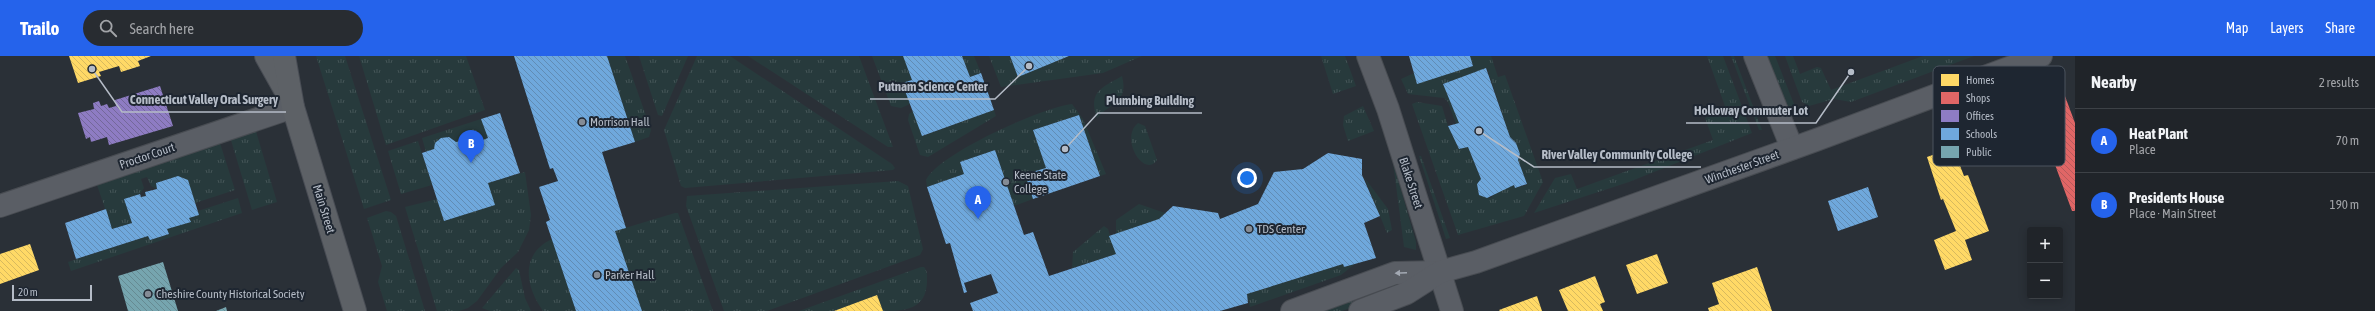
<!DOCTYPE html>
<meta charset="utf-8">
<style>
:root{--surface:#202429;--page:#282c31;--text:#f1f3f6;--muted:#a2a4a8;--line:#3d4146;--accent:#2563eb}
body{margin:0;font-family:"Asap Condensed",sans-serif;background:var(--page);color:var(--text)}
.controls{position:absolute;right:12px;bottom:12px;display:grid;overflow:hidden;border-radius:4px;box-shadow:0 2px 10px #0003}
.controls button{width:36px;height:36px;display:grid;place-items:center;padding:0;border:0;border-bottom:1px solid var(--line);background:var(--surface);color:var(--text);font:20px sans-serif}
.scale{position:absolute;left:12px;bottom:10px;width:80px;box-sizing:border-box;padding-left:4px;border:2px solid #b5bcc7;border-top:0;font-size:11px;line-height:14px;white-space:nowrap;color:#b5bcc7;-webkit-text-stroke:3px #1e2631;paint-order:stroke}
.you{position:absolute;left:1247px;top:122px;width:14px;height:14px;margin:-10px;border:3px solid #fff;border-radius:50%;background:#1a73e8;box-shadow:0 0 0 6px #1a73e833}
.badge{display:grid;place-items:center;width:26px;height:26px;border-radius:50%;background:var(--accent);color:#fff;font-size:13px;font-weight:700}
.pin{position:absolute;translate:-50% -33px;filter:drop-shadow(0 1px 2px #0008)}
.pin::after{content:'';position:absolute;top:21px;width:14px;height:12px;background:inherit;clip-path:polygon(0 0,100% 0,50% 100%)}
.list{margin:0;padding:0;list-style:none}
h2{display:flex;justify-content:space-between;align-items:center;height:52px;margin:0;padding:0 16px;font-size:17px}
h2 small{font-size:13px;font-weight:400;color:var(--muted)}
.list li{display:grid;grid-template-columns:26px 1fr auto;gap:12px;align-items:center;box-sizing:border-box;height:64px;padding:0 16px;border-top:1px solid var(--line)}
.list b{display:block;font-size:15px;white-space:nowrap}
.list p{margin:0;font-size:13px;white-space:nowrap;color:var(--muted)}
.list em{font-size:13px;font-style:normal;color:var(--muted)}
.icon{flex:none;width:22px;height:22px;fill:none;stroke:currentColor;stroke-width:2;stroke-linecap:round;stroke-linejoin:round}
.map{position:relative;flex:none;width:2075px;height:255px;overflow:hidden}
header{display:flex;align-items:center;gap:24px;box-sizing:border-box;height:56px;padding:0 20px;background:var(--accent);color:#fff}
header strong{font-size:19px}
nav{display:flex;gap:22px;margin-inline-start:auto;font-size:14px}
.search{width:280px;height:36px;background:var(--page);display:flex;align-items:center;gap:10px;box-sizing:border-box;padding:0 14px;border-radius:22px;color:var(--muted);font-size:15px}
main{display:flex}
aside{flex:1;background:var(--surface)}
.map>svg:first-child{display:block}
</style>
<header>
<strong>Trailo</strong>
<div class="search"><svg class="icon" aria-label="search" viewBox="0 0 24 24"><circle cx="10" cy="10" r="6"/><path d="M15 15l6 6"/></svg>Search here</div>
<nav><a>Map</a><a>Layers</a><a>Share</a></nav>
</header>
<main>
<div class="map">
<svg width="2075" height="255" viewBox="0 0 2075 255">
<defs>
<pattern id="grass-tufts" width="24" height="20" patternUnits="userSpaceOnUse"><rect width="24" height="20" fill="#273a3c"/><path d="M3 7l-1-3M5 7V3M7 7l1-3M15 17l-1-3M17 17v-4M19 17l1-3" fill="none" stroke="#445557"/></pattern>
<pattern id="homes-back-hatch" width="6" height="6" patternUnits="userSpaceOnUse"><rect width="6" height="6" fill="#ffd966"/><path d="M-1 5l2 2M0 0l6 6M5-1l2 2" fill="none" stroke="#d7b95e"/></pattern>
<pattern id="shops-back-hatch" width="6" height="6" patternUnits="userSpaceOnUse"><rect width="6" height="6" fill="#e06666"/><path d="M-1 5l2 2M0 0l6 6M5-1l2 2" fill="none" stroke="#b65a5c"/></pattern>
<pattern id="offices-back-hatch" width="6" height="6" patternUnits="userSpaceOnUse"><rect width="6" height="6" fill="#8e7cc3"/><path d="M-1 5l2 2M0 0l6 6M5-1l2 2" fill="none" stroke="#74689a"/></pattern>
<pattern id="schools-back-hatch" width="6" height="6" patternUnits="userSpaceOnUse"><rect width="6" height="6" fill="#6fa8dc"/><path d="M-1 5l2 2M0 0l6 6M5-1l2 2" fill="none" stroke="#618cb4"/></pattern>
<pattern id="public-back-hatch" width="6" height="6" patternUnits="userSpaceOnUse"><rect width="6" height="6" fill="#76a5af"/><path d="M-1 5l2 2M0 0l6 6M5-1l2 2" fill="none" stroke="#668a92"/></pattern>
</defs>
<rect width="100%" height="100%" fill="#2a3037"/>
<!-- grass -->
<g fill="url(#grass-tufts)">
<polygon points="316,0 345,0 391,144 364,153"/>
<polygon points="359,0 466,0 485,54 386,89"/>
<polygon points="607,0 625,0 651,74 649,81 635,86"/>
<polygon points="639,0 688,0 662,60 658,59"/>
<polygon points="697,0 730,0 892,108 895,112 893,114 685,132 681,130 664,74"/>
<polygon points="748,0 859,0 893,91 888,91"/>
<polygon points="872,0 903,0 912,24 902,27 910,48 901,52 891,50"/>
<polygon points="962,0 974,0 981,17 970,21"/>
<polygon points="989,0 1010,0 1018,20 1070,0 1142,0 1103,17 1001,31"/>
<polygon points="1321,0 1345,0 1356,30 1333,38"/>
<polygon points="1470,0 1491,0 1498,21 1505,19 1543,126 1524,160 1458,179 1412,48 1417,46 1442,50 1448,70 1459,93 1468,91 1481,123 1477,128 1479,139 1491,142 1496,136 1514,129 1515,132 1527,129 1518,104 1520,98 1516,87 1510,81 1487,12 1443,28 1459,67 1456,68 1448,46 1444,42 1408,38 1401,23 1414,17 1418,27 1473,10"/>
<polygon points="1707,0 1723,0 1752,77 1629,126 1534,157 1555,122 1571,118 1577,133 1713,84 1705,62 1726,53"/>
<polygon points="1731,0 1734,0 1762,74 1759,74"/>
<polygon points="1766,0 1775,0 1796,53 1799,55 1789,59"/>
<polygon points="1785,0 1793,0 1800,18 1817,11 1821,12 1831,34 1923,0 1974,0 1851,46 1834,43 1809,50 1802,46"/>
<path d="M 1122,20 C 1129,47 1111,46 1097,62 C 1088,36 1101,32 1122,20 Z"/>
<path d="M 1072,48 L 1083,63 L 1106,118 L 1100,120 L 1079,59 L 1033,74 L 1046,112 L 1025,118 L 1033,143 L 1014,150 L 995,94 L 960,106 L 964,118 L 927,131 L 926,124 C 938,98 1043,51 1072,48 Z"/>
<polygon points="1363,50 1374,75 1348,85 1343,69 1344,60"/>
<polygon points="994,54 996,60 928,101 920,99 908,64 909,58 913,55 923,80"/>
<path d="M 481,63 L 488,82 L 475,87 L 473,81 L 456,86 L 449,81 C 439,82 436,84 434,93 L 426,96 L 422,82 Z"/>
<path d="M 1138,67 L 1145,70 L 1157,104 C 1144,123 1119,82 1138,67 Z"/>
<polygon points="255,72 277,146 252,154 230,81"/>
<path d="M 219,84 L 235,134 L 195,147 C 186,117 185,117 156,127 L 157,133 L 151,130 L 147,121 L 141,123 L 144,132 L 140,138 L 124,143 L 132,167 L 112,173 L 97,129 Z"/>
<polygon points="418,85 432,129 401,138 388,95"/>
<polygon points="1419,100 1421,100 1450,182 1446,183"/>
<polygon points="1393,106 1416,186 1416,194 1404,191"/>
<polygon points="525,116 531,159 529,174 518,196 501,212 477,245 468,252 459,255 437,255 405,151 437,143 444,165 494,149 488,127"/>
<polygon points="1364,121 1388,153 1392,174 1387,177"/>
<polygon points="898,125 908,130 923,193 920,199 767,255 724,255 686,150 687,140"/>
<polygon points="238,142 242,157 71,215 68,206 148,180 150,184 169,178 167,173 190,166 189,162 199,159 198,155"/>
<polygon points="1139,148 1165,157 1159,163 1116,178 1116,164"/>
<polygon points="386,155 391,156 396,160 425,255 387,255 378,226 382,210 367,162"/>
<polygon points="675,157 678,157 713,255 642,255 615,175"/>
<polygon points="1104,170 1108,173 1116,198 1072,212 1073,196"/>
<path d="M 552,183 L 576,255 L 543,255 C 525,230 520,198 552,183 Z"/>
<polygon points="1343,208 1345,211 1355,208 1341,219 1250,251 1247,238"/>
<path d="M 921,211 L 924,211 C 928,216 927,220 927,226 C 926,253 906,255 883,255 L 877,239 L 834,255 L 799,255 Z"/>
<polygon points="516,212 519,214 525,242 531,255 490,255 482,252"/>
<polygon points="1395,229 1399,229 1398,235 1342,255 1322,255"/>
</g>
<!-- homes -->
<g fill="url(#homes-back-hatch)">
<polygon points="69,0 151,0 138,5 140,10 121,16 119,10 99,16 101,20 78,27"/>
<polygon points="1941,96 1944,104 1949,103 1951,109 1959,107 1964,120 1968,119 1989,175 1965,184 1972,204 1945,214 1934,184 1956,175 1943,143 1941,144 1927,101"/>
<polygon points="30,188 39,214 0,228 0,198"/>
<polygon points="1657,198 1668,227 1637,238 1626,209"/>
<polygon points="1757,211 1772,255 1709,255 1708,252 1719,248 1712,227"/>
<polygon points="1595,220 1605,246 1600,248 1603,255 1568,255 1559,234"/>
<polygon points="877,239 883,255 834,255"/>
<polygon points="1537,240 1542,255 1500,255 1499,254"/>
</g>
<!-- shops -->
<polygon fill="url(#shops-back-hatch)" points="2062,32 2075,67 2075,155 2072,155 2054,106 2042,110 2035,91 2047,87 2041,72 2007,84 2004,75 1993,79 1986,60"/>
<!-- offices -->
<polygon fill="url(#offices-back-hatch)" points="160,30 173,70 109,89 107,81 91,86 90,81 86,83 78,57 94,53 93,47 99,45 101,50 107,48 109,52 116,50 115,44"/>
<!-- schools -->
<g fill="url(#schools-back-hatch)">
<polygon points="514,0 607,0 635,86 602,96 626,172 615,175 642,255 576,255 546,166 550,164 539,131 558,125 553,112 550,113"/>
<polygon points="903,0 962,0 970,21 981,17 994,54 922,80 902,27 912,24"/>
<polygon points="1010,0 1069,0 1018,21"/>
<polygon points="1409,0 1470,0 1473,10 1417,28"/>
<polygon points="1486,12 1510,81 1516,87 1520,98 1518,104 1527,128 1515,132 1514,129 1487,142 1479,139 1477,128 1481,123 1468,91 1459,93 1448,70 1459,67 1443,28"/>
<polygon points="500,57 520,117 488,127 495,149 444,165 422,97 434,93 435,87 441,82 449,81 456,86 473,81 475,87 488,82 481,63"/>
<polygon points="1079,59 1100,120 1033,143 1025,118 1046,112 1033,74"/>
<polygon points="995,94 1024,179 1033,176 1049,220 1116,198 1109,180 1159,163 1173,150 1218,157 1220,163 1258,148 1274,116 1303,113 1328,97 1362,103 1362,119 1380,160 1364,167 1376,202 1344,211 1343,208 1247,238 1248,247 1220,255 973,255 970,247 998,237 991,218 964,227 967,236 964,237 950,187 946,188 927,131 964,118 960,106"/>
<polygon points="178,120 188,124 199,159 189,162 191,166 167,173 169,178 150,184 148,180 76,203 65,167 106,153 112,173 132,167 124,143 140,138 141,141 146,140 145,136 157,133 156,127"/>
<polygon points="1868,131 1878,161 1838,175 1828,145"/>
</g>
<!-- public -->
<g fill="url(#public-back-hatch)">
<polygon points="163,206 178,255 128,255 118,220"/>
<polygon points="226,251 227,255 216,255"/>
</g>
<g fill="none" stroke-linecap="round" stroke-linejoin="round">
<!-- minor casing -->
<g stroke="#484c52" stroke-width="24">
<g id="minor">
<polyline points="1368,0 1388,53 1452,255"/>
<polyline points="1755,0 1792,92"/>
<polyline points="0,150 293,51"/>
<polyline points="1292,255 1395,217 1440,216"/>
<polyline points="1360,255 1407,237 1440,216 1476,206 1816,84 2041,0"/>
</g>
</g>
<!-- major casing -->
<g stroke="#484c54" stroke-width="24">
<g id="major">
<polyline points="266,0 284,32"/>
<polyline points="284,0 293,51 355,255"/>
</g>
</g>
<!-- minor -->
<use href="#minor" stroke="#5a5e65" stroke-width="22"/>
<!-- major -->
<use href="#major" stroke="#5d6166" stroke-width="22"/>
</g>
<!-- one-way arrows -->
<defs><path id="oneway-solid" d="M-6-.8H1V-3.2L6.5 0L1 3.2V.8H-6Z"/></defs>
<use fill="#a3a9b3" href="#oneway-solid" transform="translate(1401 217) rotate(178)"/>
<!-- markers -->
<g fill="#848b95" stroke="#1e2631" stroke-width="1.5">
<circle cx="582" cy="66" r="4"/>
<circle cx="1006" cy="126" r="4"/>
<circle cx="1249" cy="173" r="4"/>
<circle cx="597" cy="219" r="4"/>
<circle cx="148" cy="238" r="4"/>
</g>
<g text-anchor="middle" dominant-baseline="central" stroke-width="4" stroke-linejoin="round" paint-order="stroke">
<!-- poi labels -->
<g font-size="12" fill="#b5bcc7" stroke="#1e2631" text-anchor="start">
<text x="590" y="66">Morrison Hall</text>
<text x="1014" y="119">Keene State<tspan x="1014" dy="14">College</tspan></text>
<text x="1257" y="173">TDS Center</text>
<text x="605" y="219">Parker Hall</text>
<text x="156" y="238">Cheshire County Historical Society</text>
</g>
<!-- street labels -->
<g font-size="12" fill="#b5bcc7" stroke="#1e2631">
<text transform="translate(147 100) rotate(-19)">Proctor Court</text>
<text transform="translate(1742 111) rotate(-20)">Winchester Street</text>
<text transform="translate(1411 127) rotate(72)">Blake Street</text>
<text transform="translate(324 153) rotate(73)">Main Street</text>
</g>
</g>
<!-- legend -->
<rect x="1933" y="10" width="132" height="100" rx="6" fill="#1e2631" stroke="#4b535e" stroke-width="1"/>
<rect x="1941" y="18" width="18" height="12" fill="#ffd966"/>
<rect x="1941" y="36" width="18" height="12" fill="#e06666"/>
<rect x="1941" y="54" width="18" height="12" fill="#8e7cc3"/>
<rect x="1941" y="72" width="18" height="12" fill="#6fa8dc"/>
<rect x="1941" y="90" width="18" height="12" fill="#76a5af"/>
<g font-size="11" fill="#b5bcc7">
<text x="1966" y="28">Homes</text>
<text x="1966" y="46">Shops</text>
<text x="1966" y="64">Offices</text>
<text x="1966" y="82">Schools</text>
<text x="1966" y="100">Public</text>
</g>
<!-- callouts -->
<path fill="none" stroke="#b5bcc7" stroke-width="1.5" d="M1029 10L995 43H870M92 13L122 56H286M1065 93L1098 57H1202M1851 16L1816 67H1686M1479 75L1534 111H1701"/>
<g fill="#b5bcc7" stroke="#1e2631" stroke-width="1.5">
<circle cx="1029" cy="10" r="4"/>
<circle cx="92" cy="13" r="4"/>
<circle cx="1065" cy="93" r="4"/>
<circle cx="1851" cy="16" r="4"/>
<circle cx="1479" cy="75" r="4"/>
</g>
<g font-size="13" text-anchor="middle" font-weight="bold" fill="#b5bcc7" stroke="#1e2631" stroke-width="4" stroke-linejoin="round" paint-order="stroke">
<text x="933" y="35">Putnam Science Center</text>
<text x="204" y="48">Connecticut Valley Oral Surgery</text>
<text x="1150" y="49">Plumbing Building</text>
<text x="1751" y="59">Holloway Commuter Lot</text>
<text x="1617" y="103">River Valley Community College</text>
</g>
</svg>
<div class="controls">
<button>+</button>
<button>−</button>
</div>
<div class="scale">20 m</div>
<div class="you"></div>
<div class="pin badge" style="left:978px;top:163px">A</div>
<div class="pin badge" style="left:471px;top:107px">B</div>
</div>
<aside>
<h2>Nearby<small>2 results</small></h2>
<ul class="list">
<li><span class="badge">A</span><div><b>Heat Plant</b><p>Place</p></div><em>70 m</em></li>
<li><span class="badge">B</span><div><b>Presidents House</b><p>Place · Main Street</p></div><em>190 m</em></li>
</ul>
</aside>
</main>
